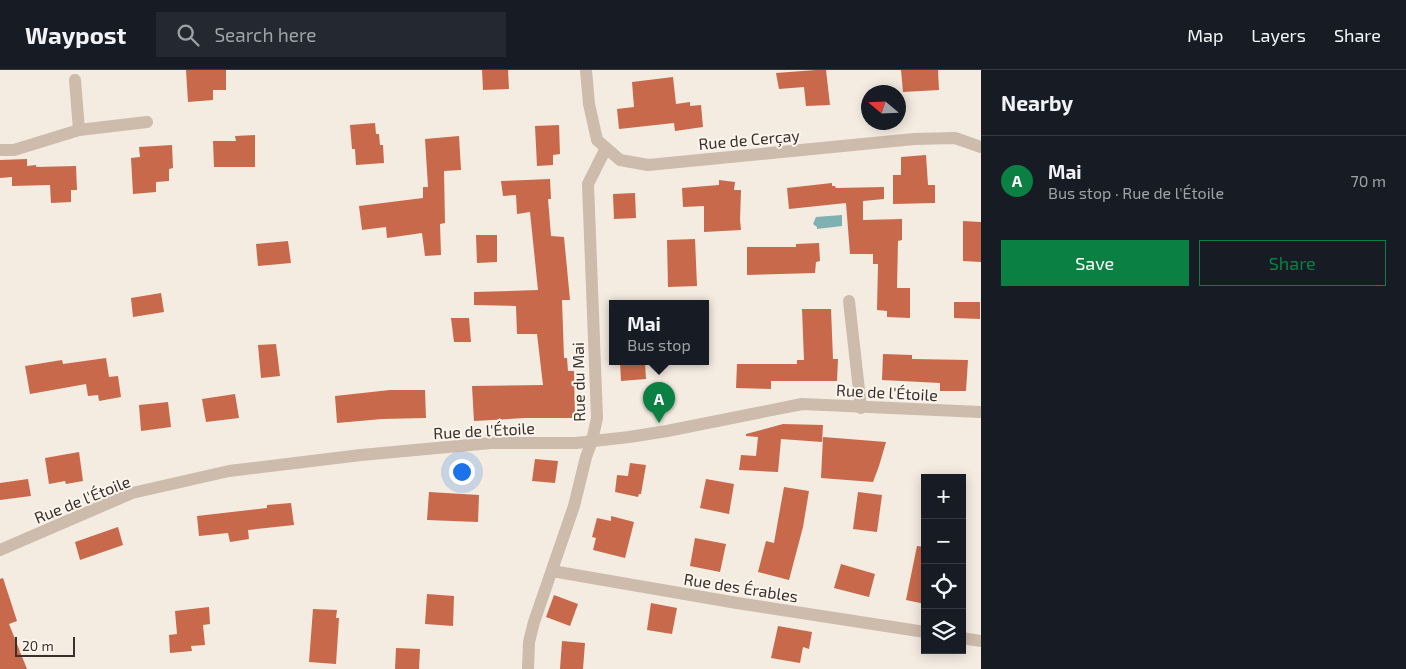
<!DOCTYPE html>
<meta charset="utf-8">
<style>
:root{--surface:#171b24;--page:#242831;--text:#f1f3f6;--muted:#9ea1a6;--line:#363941;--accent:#0b8043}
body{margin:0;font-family:"Exo 2",sans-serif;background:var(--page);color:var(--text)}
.controls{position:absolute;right:15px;bottom:15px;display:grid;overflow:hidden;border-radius:0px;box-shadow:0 2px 12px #0003}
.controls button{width:45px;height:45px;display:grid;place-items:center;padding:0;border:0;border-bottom:1px solid var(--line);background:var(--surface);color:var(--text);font:25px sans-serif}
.compass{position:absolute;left:861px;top:15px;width:45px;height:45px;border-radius:50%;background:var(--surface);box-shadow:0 2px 12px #0003;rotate:289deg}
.scale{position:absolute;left:15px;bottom:12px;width:60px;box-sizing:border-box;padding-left:5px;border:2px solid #3b302b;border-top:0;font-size:14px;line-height:18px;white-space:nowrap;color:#3b302b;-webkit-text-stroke:4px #fbf5ee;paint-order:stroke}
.you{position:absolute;left:461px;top:401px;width:18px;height:18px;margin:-12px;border:4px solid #fff;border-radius:50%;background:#1a73e8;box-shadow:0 0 0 8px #1a73e833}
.badge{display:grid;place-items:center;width:32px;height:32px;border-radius:50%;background:var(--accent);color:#fff;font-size:16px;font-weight:700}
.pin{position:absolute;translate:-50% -41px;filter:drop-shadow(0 1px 2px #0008)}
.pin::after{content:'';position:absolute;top:26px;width:18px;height:15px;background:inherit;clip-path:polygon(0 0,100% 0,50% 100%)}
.popup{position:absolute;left:609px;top:230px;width:100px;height:65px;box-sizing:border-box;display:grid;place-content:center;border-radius:0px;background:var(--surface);filter:drop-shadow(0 1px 4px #0005);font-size:16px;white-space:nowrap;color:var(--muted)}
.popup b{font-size:19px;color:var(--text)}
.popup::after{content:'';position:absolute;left:50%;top:100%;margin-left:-10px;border:10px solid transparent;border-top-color:var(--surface)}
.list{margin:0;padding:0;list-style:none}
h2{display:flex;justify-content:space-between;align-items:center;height:65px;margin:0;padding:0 20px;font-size:21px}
h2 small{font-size:16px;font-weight:400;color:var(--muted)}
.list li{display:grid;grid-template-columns:32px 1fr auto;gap:15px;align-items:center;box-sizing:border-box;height:90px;padding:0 20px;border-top:1px solid var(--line)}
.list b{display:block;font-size:19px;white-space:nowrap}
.list p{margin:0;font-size:16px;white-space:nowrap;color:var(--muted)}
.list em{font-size:16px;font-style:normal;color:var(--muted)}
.actions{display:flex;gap:10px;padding:15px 20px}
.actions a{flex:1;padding:11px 0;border:1px solid var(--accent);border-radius:0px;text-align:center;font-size:18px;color:var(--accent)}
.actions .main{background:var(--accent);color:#fff}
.icon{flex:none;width:28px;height:28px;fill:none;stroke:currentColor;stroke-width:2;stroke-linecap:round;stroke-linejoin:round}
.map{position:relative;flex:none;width:981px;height:599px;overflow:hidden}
header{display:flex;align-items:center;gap:30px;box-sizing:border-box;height:70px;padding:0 25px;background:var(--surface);border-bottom:1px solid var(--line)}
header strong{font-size:24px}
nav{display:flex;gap:28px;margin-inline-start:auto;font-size:18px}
.search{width:350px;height:45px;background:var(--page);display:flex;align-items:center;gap:12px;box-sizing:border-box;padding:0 18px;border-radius:0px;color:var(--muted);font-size:19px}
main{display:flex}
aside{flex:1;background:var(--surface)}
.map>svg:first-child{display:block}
</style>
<header>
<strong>Waypost</strong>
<div class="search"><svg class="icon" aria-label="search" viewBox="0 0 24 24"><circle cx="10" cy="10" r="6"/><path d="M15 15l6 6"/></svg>Search here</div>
<nav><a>Map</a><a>Layers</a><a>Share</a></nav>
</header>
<main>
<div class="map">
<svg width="981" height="599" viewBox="0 0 981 599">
<rect width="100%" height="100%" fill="#f4ebe1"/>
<!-- water -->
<polygon fill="#7fb0b2" points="842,145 842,156 817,159 817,157 813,154 816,147"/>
<!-- building -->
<g fill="#c8694b">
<polygon points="186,0 226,0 226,20 213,20 213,30 188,32"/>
<polygon points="482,0 508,0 509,19 483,20"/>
<polygon points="816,0 826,0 830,35 806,36 804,17 779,19 776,3"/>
<polygon points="901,0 938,0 939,20 903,22"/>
<polygon points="673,7 676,34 690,32 690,36 701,35 703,57 675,61 674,53 619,59 617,39 634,37 632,12"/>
<polygon points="375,53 376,64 379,64 380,75 383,75 384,93 356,95 355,79 352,79 350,55"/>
<polygon points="559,55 560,84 553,85 553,95 537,96 535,56"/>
<polygon points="255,65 255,97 214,97 213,71 236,71 235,66"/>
<polygon points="459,66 461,100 444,101 445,153 440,154 441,185 425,186 422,163 387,168 386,157 362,160 359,136 423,128 423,117 428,117 425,69"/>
<polygon points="172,75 173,98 169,99 169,111 156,112 156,122 133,124 131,88 140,87 139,77"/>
<polygon points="926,85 928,115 935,115 935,133 893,134 893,105 901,105 901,87"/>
<polygon points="27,89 27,96 36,95 36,97 76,96 77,120 71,120 71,132 51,133 50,115 12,116 12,107 0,108 0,90"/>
<polygon points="550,109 551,129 548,129 551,166 564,167 570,230 562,230 564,288 567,288 568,301 574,301 575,348 525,348 474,351 472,316 543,315 537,264 517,264 516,236 474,235 474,222 538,220 530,142 517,144 516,125 503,126 501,111"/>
<polygon points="719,110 735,112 734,120 741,120 740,150 741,160 704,162 704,136 683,137 682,118 719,115"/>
<polygon points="832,113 832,116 835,116 836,118 884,117 884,129 863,131 863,150 902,149 902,170 898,171 897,218 910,218 910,248 887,247 887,241 877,240 878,194 873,194 873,184 850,184 846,133 789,139 787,118"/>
<polygon points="635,123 636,148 614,149 613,124"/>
<polygon points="963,151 981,152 981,192 963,191"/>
<polygon points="476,165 497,165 497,192 477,193"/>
<polygon points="695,169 697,216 668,217 667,170"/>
<polygon points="288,171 291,193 258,196 256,174"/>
<polygon points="819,173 820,191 816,192 815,203 747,205 747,177 796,177 796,174"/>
<polygon points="161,223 164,242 133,247 131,228"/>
<polygon points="954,232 980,232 980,249 954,248"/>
<polygon points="802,239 831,239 833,289 838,289 837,311 771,311 771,319 736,318 737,294 797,294 797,290 804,290"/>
<polygon points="451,248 469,248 471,272 454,272"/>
<polygon points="276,274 280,306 261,308 258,275"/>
<polygon points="883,284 912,285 912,289 968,290 966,321 940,321 940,313 882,310"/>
<polygon points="106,288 109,307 118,306 121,327 99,331 98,325 88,326 86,314 30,324 25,296 62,290 63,294"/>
<polygon points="620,292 645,292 646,309 621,311"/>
<polygon points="390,320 425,320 426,348 382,349 337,353 335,326"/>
<polygon points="235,324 239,348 206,352 202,329"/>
<polygon points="168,332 171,357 141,361 139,335"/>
<polygon points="783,354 823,355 822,372 781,369 778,402 739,400 741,385 756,386 758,367 746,366 746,364"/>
<polygon points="823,367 886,372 879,396 873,412 821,408"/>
<polygon points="79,382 83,411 66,414 65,411 49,414 45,388"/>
<polygon points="535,389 558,391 555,413 532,411"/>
<polygon points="630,393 646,395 641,424 639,424 638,427 615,422 617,405 628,406"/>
<polygon points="28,409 31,426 0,430 0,413"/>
<polygon points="706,409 734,414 729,444 700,438"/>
<polygon points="784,417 809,421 803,457 789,510 758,502 766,471 774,473"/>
<polygon points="429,422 479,425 478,452 427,450"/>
<polygon points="858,422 882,425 877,462 853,459"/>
<polygon points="291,433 294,455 248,460 249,469 230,472 228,463 199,466 197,446 267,438 267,435"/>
<polygon points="611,446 634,452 625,488 593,480 596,468 592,467 597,448 611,451"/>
<polygon points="118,457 123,475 80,490 75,472"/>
<polygon points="695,468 726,474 720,502 690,496"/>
<polygon points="917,476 925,477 925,534 906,530"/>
<polygon points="841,494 875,504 869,527 834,518"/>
<polygon points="3,508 17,551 9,554 27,599 0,599 0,509"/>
<polygon points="427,524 454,526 453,556 425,554"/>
<polygon points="554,525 578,534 570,556 546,547"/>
<polygon points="651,533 677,538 672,564 647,560"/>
<polygon points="209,537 210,554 203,555 205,575 191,576 192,581 170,583 169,565 177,564 175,541"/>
<polygon points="313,539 337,540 336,548 339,548 336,594 309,592"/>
<polygon points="778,556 812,562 809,579 803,577 800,593 771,588"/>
<polygon points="562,571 585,573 583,599 560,599"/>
<polygon points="396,578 420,579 419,599 395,599"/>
</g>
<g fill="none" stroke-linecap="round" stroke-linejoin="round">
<!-- minor -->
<g stroke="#cdbbac" stroke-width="12">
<polyline points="586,0 589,34 597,70 620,90 648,95 914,69 955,68 981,77"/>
<polyline points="75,10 79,60"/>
<polyline points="0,80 14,80 79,60 147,52"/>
<polyline points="849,231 861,338"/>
<polyline points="0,480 132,423 229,401 361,385 491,373 576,373 629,367 667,361 802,334 981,342"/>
<polyline points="552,501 737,533 925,562"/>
<polyline points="962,568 981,571"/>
<polyline points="528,599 529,572 534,552 574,436 586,387 592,371 597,348 588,114 606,78"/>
</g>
</g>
<g text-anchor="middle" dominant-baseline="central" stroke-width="4" stroke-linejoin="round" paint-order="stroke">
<!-- street labels -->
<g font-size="16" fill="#3b302b" stroke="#fbf5ee">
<text transform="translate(749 69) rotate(-5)">Rue de Cerçay</text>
<text transform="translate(578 312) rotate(-91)">Rue du Mai</text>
<text transform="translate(887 322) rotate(3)">Rue de l'Étoile</text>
<text transform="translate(484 360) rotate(-3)">Rue de l'Étoile</text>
<text transform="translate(82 429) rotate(-22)">Rue de l'Étoile</text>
<text transform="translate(741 517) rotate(9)">Rue des Érables</text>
</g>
</g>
</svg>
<div class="controls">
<button>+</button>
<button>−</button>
<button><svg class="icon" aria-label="locate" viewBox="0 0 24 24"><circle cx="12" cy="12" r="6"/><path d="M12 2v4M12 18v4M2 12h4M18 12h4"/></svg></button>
<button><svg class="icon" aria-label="layers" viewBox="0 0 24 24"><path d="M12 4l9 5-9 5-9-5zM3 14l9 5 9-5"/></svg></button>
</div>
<svg class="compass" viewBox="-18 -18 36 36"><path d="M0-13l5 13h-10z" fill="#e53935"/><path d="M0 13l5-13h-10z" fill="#9ea1a6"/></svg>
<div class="scale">20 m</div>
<div class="you"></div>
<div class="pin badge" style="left:659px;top:353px">A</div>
<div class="popup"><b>Mai</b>Bus stop</div>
</div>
<aside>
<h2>Nearby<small></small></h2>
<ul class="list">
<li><span class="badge">A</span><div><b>Mai</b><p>Bus stop · Rue de l'Étoile</p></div><em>70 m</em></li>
</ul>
<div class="actions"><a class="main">Save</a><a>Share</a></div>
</aside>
</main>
